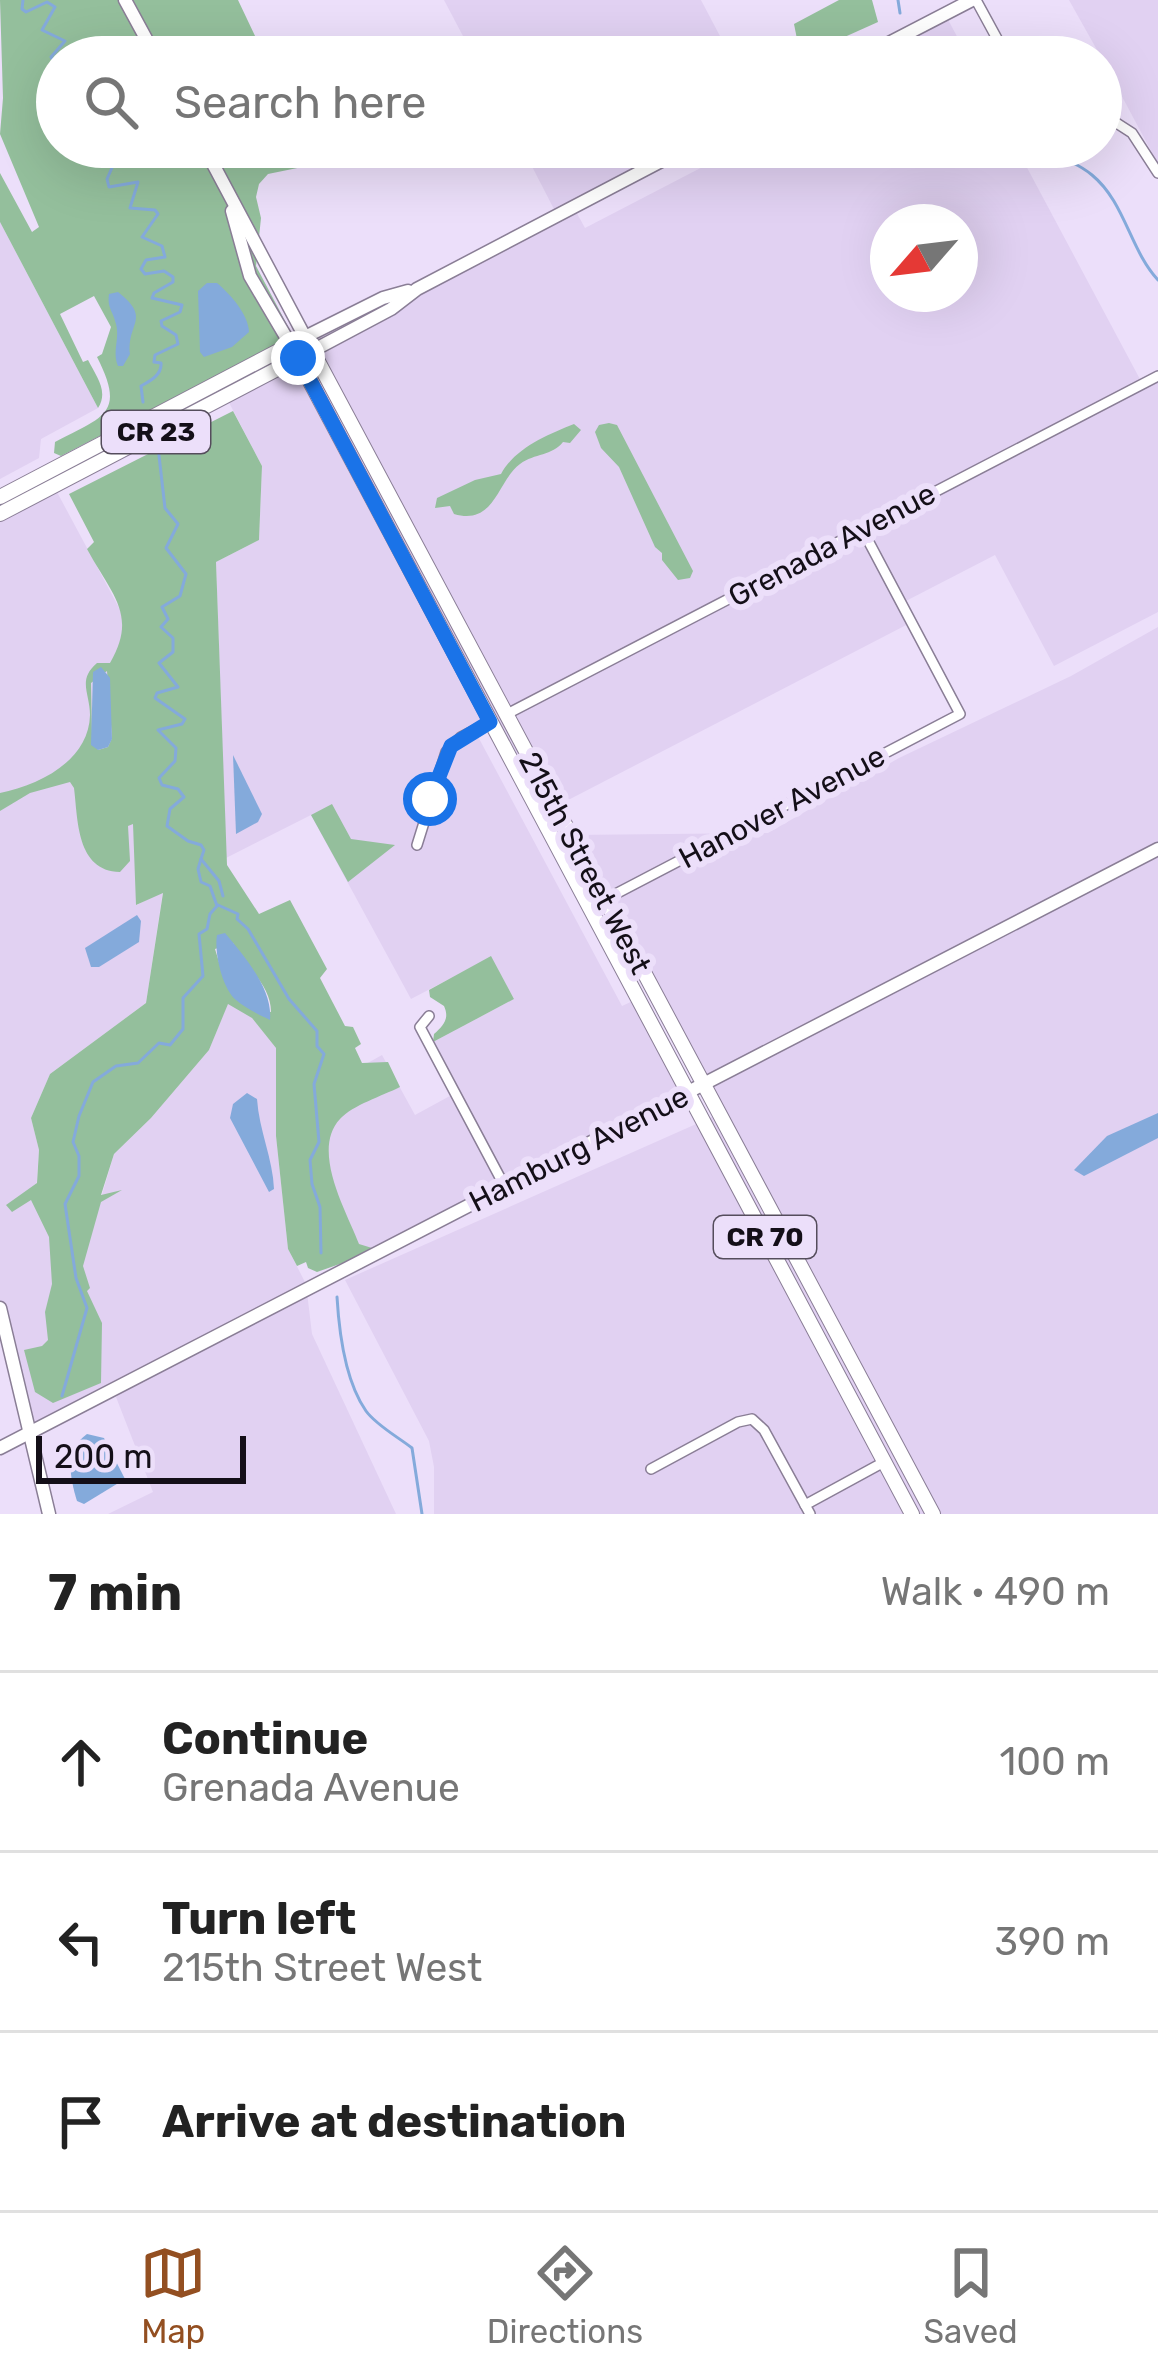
<!DOCTYPE html>
<meta charset="utf-8">
<style>
:root{--surface:#fff;--page:#f2f2f2;--text:#222;--muted:#767676;--line:#e0e0e0;--accent:#934f21}
body{margin:0;font-family:Rubik,sans-serif;background:var(--page);color:var(--text)}
.compass{position:absolute;left:870px;top:204px;width:108px;height:108px;border-radius:50%;background:var(--surface);box-shadow:0 12px 48px #0002;rotate:242deg}
.scale{position:absolute;left:36px;bottom:30px;width:210px;box-sizing:border-box;padding-left:12px;border:6px solid #140f18;border-top:0;font-size:33px;line-height:42px;white-space:nowrap;color:#140f18;-webkit-text-stroke:9px #ecdffa;paint-order:stroke}
.stop{position:absolute;width:36px;height:36px;margin:-27px;border:9px solid #1a73e8;border-radius:50%;background:#fff}
.stop.end{background:#1a73e8;border-color:#fff;box-shadow:0 3px 12px #0008}
.list{margin:0;padding:0;list-style:none}
h2{display:flex;justify-content:space-between;align-items:center;height:156px;margin:0;padding:0 48px;font-size:51px}
h2 small{font-size:39px;font-weight:400;color:var(--muted)}
.list li{display:grid;grid-template-columns:78px 1fr auto;gap:36px;align-items:center;box-sizing:border-box;height:180px;padding:0 48px;border-top:3px solid var(--line)}
.list b{display:block;font-size:45px;white-space:nowrap}
.list p{margin:0;font-size:39px;white-space:nowrap;color:var(--muted)}
.list em{font-size:39px;font-style:normal;color:var(--muted)}
.icon{flex:none;width:66px;height:66px;fill:none;stroke:currentColor;stroke-width:2;stroke-linecap:round;stroke-linejoin:round}
.map{position:relative;flex:none;width:1158px;height:1514px;overflow:hidden}
.search{position:absolute;background:var(--surface);box-shadow:0 12px 48px #0002;left:36px;right:36px;top:36px;height:132px;display:flex;align-items:center;gap:30px;box-sizing:border-box;padding:0 42px;border-radius:66px;color:var(--muted);font-size:45px}
.sheet{height:696px;background:var(--surface)}
nav{display:flex;justify-content:space-around;align-items:center;box-sizing:border-box;height:168px;border-top:3px solid var(--line);background:var(--surface);font-size:33px;color:var(--muted)}
nav a{display:grid;justify-items:center;gap:6px}
nav .on{color:var(--accent)}
.map>svg:first-child{display:block}
</style>
<div class="map">
<svg width="1158" height="1514" viewBox="0 0 1158 1514">
<rect width="100%" height="100%" fill="#ecdffa"/>
<!-- built -->
<g fill="#e1d1f2" fill-rule="evenodd">
<polygon points="444,0 701,0 731,57 474,57"/>
<polygon points="1069,0 1158,0 1158,164 1101,57"/>
<polygon points="945,14 968,57 861,57"/>
<path d="M 522,147 L 688,147 L 574,208 L 585,228 L 741,147 L 1016,147 L 1142,383 L 1158,376 L 1158,612 L 1054,666 L 995,555 L 902,603 L 912,622 L 547,811 L 498,719 L 475,731 L 622,1006 L 637,999 L 681,1089 L 338,1267 L 321,1089 L 382,1055 L 415,1115 L 459,1091 L 433,1042 L 514,999 L 491,957 L 411,999 L 311,815 L 226,858 L 216,562 L 259,540 L 262,466 L 222,389 L 557,215 ZM 888,222 L 960,222 L 960,294 L 888,294 Z"/>
<polygon points="0,222 98,408 41,439 39,458 0,479"/>
<polygon points="50,479 124,617 137,905 163,891 146,1003 50,1074 31,1118 39,1150 36,1193 79,1272 114,1154 151,1118 209,1050 232,993 276,1048 276,1136 288,1249 306,1284 312,1334 396,1514 108,1514 153,1492 116,1397 129,1384 31,1432 0,1308 0,505"/>
<polygon points="1158,627 1158,1514 434,1514 434,1467 429,1441 345,1280 721,1113 572,835 768,833 899,758 1071,676"/>
</g>
<!-- green -->
<g fill="#94bf9c" fill-rule="evenodd">
<path d="M 0,0 L 238,0 L 265,57 L 57,57 L 57,147 L 308,147 L 317,164 L 268,174 L 259,184 L 256,197 L 261,218 L 256,266 L 293,336 L 61,456 L 54,453 L 55,442 C 104,416 126,414 97,357 L 102,354 L 111,327 L 94,296 L 60,314 L 83,362 L 88,360 C 96,376 109,391 98,408 L 0,222 L 0,173 L 32,232 L 39,227 L 0,134 L 3,98 Z"/>
<polygon points="839,0 872,0 878,22 809,53 797,39 794,24"/>
<path d="M 233,411 L 262,466 L 259,540 L 216,562 L 227,865 L 259,914 L 290,900 L 327,969 L 320,978 L 345,1026 L 353,1027 L 361,1044 L 355,1048 L 362,1063 L 388,1062 L 400,1087 C 382,1096 353,1105 340,1119 C 310,1151 348,1214 359,1244 L 372,1248 L 354,1259 L 317,1272 L 308,1268 L 306,1262 L 297,1266 L 288,1249 L 276,1136 L 276,1048 L 252,1018 L 228,1004 L 209,1050 L 151,1118 L 114,1154 L 101,1195 L 122,1190 L 101,1202 L 83,1266 L 90,1288 L 87,1291 L 102,1323 L 101,1383 L 53,1403 L 35,1392 L 24,1350 L 42,1346 L 48,1340 L 45,1312 L 52,1284 L 49,1237 L 31,1200 L 12,1212 L 6,1205 L 37,1183 L 39,1150 L 31,1118 L 50,1074 L 146,1003 L 163,893 L 136,905 L 133,824 L 128,826 L 130,861 L 120,872 C 76,871 78,819 74,788 L 70,782 L 30,793 L 0,811 L 0,793 C 39,785 89,761 90,715 C 90,693 77,680 97,663 L 110,663 C 138,615 112,595 87,549 L 94,542 L 69,494 ZM 107,671 L 112,738 L 108,747 L 98,750 L 92,734 L 91,683 ZM 233,943 C 244,966 271,984 271,1012 C 227,1005 227,987 215,949 Z"/>
<polygon points="609,423 617,425 693,571 690,578 678,580 662,560 662,553 655,547 619,467 601,448 595,432 599,425"/>
<path d="M 574,424 L 581,430 L 570,443 L 563,442 C 552,456 535,453 520,464 C 497,481 495,526 454,514 L 450,506 L 435,508 L 437,498 L 475,480 L 501,474 C 515,448 547,435 574,424 Z"/>
<polygon points="332,804 351,839 395,845 348,882 311,815"/>
<path d="M 491,956 L 514,999 L 433,1042 L 434,1034 C 443,1026 450,1019 444,1006 L 430,997 L 429,990 Z"/>
</g>
<!-- water -->
<g fill="#84aadb">
<path d="M 207,283 L 217,283 C 231,295 248,314 249,332 L 232,347 L 204,357 L 200,352 L 198,291 Z"/>
<path d="M 118,292 C 152,319 127,322 130,354 L 123,366 L 118,366 C 112,351 120,339 116,324 C 113,311 107,308 109,294 Z"/>
<polygon points="101,667 110,678 112,739 108,747 98,750 91,745 93,672"/>
<polygon points="233,755 262,814 258,822 236,834"/>
<polygon points="137,915 141,921 139,942 99,967 91,967 85,948"/>
<path d="M 225,933 C 245,957 273,989 270,1020 C 260,1015 245,1008 236,1000 C 222,988 214,952 217,935 Z"/>
<path d="M 247,1093 L 257,1099 C 259,1130 273,1159 274,1189 L 269,1192 L 230,1118 L 233,1104 Z"/>
<polygon points="1158,1113 1158,1138 1084,1176 1074,1170 1107,1136"/>
<path d="M 87,1434 L 104,1438 L 125,1479 L 84,1504 L 77,1501 C 70,1478 64,1450 87,1434 Z"/>
</g>
<g fill="none" stroke-linecap="round" stroke-linejoin="round">
<!-- stream -->
<g stroke="#84aadb" stroke-width="3">
<polyline points="23,0 22,9 26,12 47,2 55,7 42,30 65,41 51,57 57,68"/>
<polyline points="898,0 900,13"/>
<polyline points="924,51 929,57"/>
<polyline points="57,84 52,90 57,97"/>
<path d="M 84,147 L 85,161 L 113,157 L 115,161 L 107,179 L 109,187 L 138,182 L 130,208 L 155,210 L 158,214 L 142,237 L 162,246 L 165,257 L 146,260 L 141,269 L 145,274 L 164,271 L 173,277 L 173,282 L 154,293 L 152,298 L 182,305 L 180,312 L 161,321 L 162,326 L 176,335 L 178,344 L 155,355 L 154,362 L 161,363 C 162,375 150,381 141,386 L 143,402"/>
<path d="M 1032,147 C 1053,156 1074,160 1092,175 C 1125,202 1130,250 1158,280"/>
<polyline points="158,447 165,508 178,524 166,548 186,574 180,596 162,607 168,619 161,627 173,638 173,652 159,663 178,687 157,693 155,698 185,719 182,724 158,730 176,748 175,761 159,778 162,785 178,789 184,797 170,809 167,826 188,841 201,845 204,850 201,859 219,881 223,896"/>
<polyline points="218,905 238,914 237,919 248,929 289,999 317,1031 317,1046 324,1054 314,1084 319,1142 310,1160 312,1184 320,1207 321,1253"/>
<path d="M 337,1297 C 339,1331 345,1381 366,1411 C 376,1425 398,1437 412,1448 L 422,1514"/>
<polyline points="62,1396 87,1308 76,1278 65,1204 79,1176 79,1156 73,1142 79,1116 93,1082 116,1066 138,1063 159,1043 170,1045 183,1029 183,998 203,976 199,934 207,929 210,914 217,906 210,886 201,882 198,869 201,859"/>
</g>
<!-- street casing -->
<g stroke="#8a7e96" stroke-width="12">
<g id="street">
<polyline points="976,0 1007,57"/>
<polyline points="1101,113 1132,133 1158,173"/>
<polyline points="507,714 1158,376"/>
<polyline points="417,845 446,752 461,737 490,722"/>
<polyline points="604,900 960,714 862,529"/>
<polyline points="429,1016 420,1027 505,1187"/>
<polyline points="651,1469 738,1422 752,1419 764,1430 810,1514"/>
<polyline points="805,1505 884,1462"/>
</g>
</g>
<!-- secondary casing -->
<g stroke="#8a7e96" stroke-width="15">
<g id="secondary">
<polyline points="125,0 156,57"/>
<polyline points="862,57 972,0"/>
<polyline points="204,147 305,337 383,298 408,291"/>
<polyline points="232,211 250,276 293,349"/>
<polyline points="312,351 391,309 417,289 688,147"/>
<polyline points="0,1308 49,1514"/>
<polyline points="0,1448 1158,849"/>
</g>
</g>
<!-- primary casing -->
<g stroke="#8a7e96" stroke-width="16">
<g id="primary">
<polyline points="298,359 912,1514"/>
<polyline points="0,497 305,337 933,1514"/>
<polyline points="0,514 304,355"/>
</g>
</g>
<!-- street -->
<use href="#street" stroke="#fff" stroke-width="9"/>
<!-- secondary -->
<use href="#secondary" stroke="#fff" stroke-width="12"/>
<!-- primary -->
<use href="#primary" stroke="#fff" stroke-width="14"/>
</g>
<g fill="none" stroke-linecap="round" stroke-linejoin="round">
<!-- route -->
<polyline stroke="#1a73e8" stroke-width="15" points="298,358 490,722 451,746 430,799"/>
</g>
<g text-anchor="middle" dominant-baseline="central" stroke-width="12" stroke-linejoin="round" paint-order="stroke">
<!-- shield labels -->
<g fill="#ecdffa" stroke="#554d5c" stroke-width="3">
<rect x="102" y="411" width="108" height="42" rx="9"/>
<rect x="714" y="1216" width="102" height="42" rx="9"/>
</g>
<g font-size="27" font-weight="bold" fill="#140f18">
<text x="156" y="432">CR 23</text>
<text x="765" y="1237">CR 70</text>
</g>
<!-- street labels -->
<g font-size="30" fill="#140f18" stroke="#ecdffa">
<text transform="translate(832 545) rotate(-28)">Grenada Avenue</text>
<text transform="translate(782 807) rotate(-28)">Hanover Avenue</text>
<text transform="translate(585 863) rotate(62)">215th Street West</text>
<text transform="translate(579 1149) rotate(-27)">Hamburg Avenue</text>
</g>
</g>
</svg>
<svg class="compass" viewBox="-18 -18 36 36"><path d="M0-13l5 13h-10z" fill="#e53935"/><path d="M0 13l5-13h-10z" fill="#767676"/></svg>
<div class="scale">200 m</div>
<div class="stop" style="left:430px;top:799px"></div>
<div class="stop end" style="left:298px;top:358px"></div>
<div class="search"><svg class="icon" aria-label="search" viewBox="0 0 24 24"><circle cx="10" cy="10" r="6"/><path d="M15 15l6 6"/></svg>Search here</div>
</div>
<section class="sheet">
<h2>7 min<small>Walk · 490 m</small></h2>
<ul class="list">
<li><svg class="icon" aria-label="ahead" viewBox="0 0 24 24"><path d="M12 20V5M6 11l6-6 6 6"/></svg><div><b>Continue</b><p>Grenada Avenue</p></div><em>100 m</em></li>
<li><svg class="icon" aria-label="left" viewBox="0 0 24 24"><path d="M17 20v-9H6M10 6l-5 5 5 5"/></svg><div><b>Turn left</b><p>215th Street West</p></div><em>390 m</em></li>
<li><svg class="icon" aria-label="arrive" viewBox="0 0 24 24"><path d="M6 21V4h12l-3 4 3 4H6"/></svg><div><b>Arrive at destination</b></div></li>
</ul>
</section>
<nav>
<a class="on"><svg class="icon" aria-label="map" viewBox="0 0 24 24"><path d="M3 6l6-2 6 2 6-2v14l-6 2-6-2-6 2zM9 4v14M15 6v14"/></svg>Map</a>
<a><svg class="icon" aria-label="directions" viewBox="0 0 24 24"><path d="M12 3l9 9-9 9-9-9zM9 14v-3h6M13 9l2 2-2 2"/></svg>Directions</a>
<a><svg class="icon" aria-label="saved" viewBox="0 0 24 24"><path d="M7 4h10v16l-5-4-5 4z"/></svg>Saved</a>
</nav>
